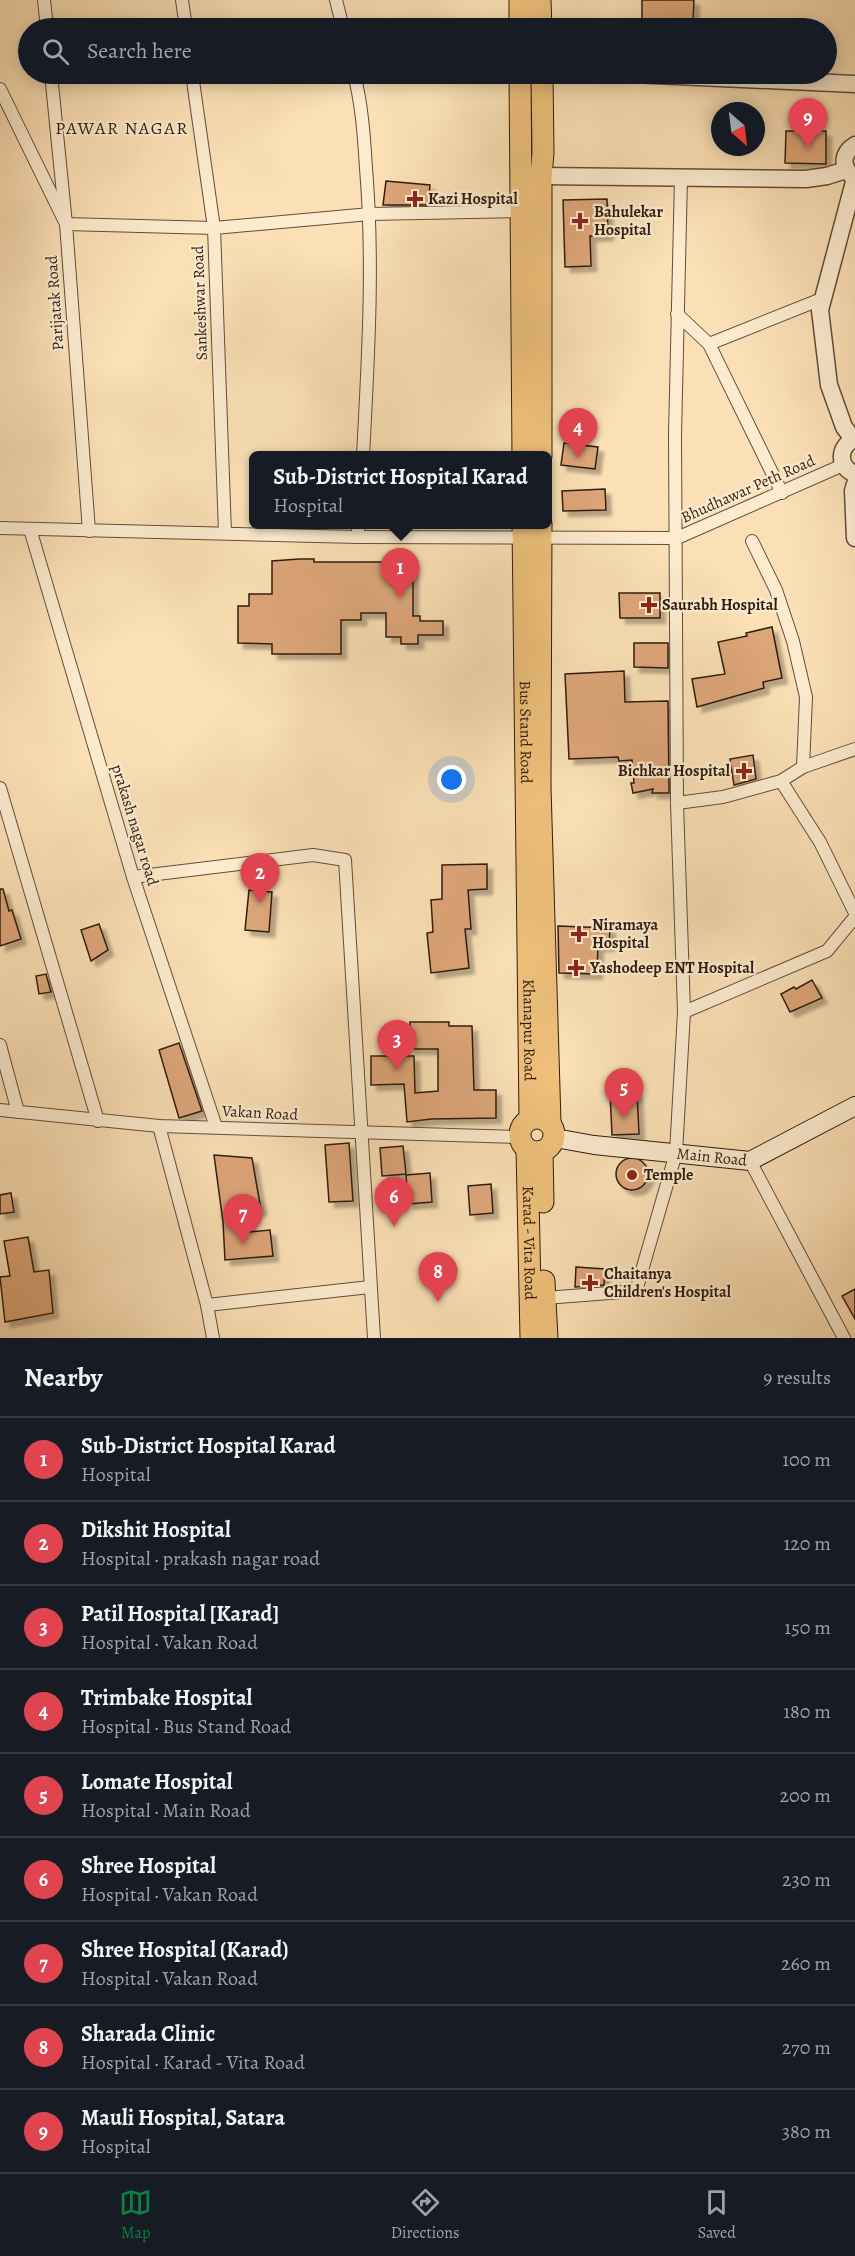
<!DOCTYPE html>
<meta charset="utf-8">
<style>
:root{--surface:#171b24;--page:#242831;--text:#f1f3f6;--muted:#9ea1a6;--line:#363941;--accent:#0b8043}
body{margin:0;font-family:Alegreya,serif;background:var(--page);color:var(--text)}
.compass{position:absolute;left:711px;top:102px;width:54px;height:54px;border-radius:50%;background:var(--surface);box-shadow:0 3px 15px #0003;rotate:152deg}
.you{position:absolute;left:452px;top:780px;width:21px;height:21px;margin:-15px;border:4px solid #fff;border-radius:50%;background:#1a73e8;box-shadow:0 0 0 9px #1a73e833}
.badge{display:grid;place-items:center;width:39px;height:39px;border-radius:50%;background:var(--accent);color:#fff;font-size:20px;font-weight:700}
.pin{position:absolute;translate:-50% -50px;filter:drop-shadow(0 2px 3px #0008)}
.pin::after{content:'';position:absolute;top:32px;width:21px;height:18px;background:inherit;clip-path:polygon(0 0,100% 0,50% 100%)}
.popup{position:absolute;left:249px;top:451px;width:303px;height:78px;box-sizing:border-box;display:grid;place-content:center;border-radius:9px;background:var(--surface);filter:drop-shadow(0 2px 4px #0005);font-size:20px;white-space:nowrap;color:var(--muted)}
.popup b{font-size:22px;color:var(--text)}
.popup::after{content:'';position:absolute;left:50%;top:100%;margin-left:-12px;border:12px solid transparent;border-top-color:var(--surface)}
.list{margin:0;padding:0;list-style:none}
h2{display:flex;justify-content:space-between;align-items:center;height:78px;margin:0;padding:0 24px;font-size:26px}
h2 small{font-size:20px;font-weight:400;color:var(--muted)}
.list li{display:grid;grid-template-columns:39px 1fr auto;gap:18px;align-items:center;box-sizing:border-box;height:84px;padding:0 24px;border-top:2px solid var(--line)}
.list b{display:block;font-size:22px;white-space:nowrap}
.list p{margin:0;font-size:20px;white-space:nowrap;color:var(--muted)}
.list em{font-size:20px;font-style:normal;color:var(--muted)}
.icon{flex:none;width:33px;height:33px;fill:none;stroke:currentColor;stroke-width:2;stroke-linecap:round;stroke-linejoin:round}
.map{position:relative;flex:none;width:855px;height:1338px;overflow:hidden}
.search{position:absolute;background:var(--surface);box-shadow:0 3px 15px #0003;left:18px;right:18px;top:18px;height:66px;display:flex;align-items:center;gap:15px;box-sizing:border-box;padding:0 21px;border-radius:33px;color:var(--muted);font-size:22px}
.sheet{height:834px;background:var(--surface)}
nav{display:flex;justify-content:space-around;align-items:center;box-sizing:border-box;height:84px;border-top:2px solid var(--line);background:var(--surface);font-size:16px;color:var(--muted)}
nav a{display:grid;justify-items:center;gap:3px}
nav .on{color:var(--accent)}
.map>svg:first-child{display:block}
</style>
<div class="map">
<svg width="855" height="1338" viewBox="0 0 855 1338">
<defs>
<filter id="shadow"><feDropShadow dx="5.5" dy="5.5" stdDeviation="1.5" flood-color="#0004"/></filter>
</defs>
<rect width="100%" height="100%" fill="#fbe0b5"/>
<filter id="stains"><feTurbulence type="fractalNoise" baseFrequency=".00333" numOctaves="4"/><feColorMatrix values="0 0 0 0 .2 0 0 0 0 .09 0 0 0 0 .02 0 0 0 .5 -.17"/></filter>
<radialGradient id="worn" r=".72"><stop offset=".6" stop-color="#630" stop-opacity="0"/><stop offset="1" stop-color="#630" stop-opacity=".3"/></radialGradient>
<!-- building -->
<g fill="#dda679" stroke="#301c10" stroke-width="1.5" filter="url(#shadow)">
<polygon points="642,0 694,0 693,21 642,20"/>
<polygon points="786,131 826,131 826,164 785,163"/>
<polygon points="386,181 430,185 428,205 383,205"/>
<polygon points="607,199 608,235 590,236 591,266 565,267 563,200"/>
<polygon points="564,443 598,447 595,469 561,465"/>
<polygon points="605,489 606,510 563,511 562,491"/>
<polygon points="299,559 314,559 314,562 413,562 413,616 420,616 420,621 443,621 443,635 418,635 418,644 401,644 401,637 386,637 386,613 361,613 361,620 341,620 341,654 272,654 272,644 238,643 238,606 249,606 249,594 272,594 272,561"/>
<polygon points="619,593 660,593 660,618 620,618"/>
<polygon points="772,627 782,678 763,682 764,688 697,707 692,679 725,674 718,642 747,636 746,633"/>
<polygon points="634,643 668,643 668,668 634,667"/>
<polygon points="624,671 625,702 668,701 669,793 652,793 653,789 633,793 631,783 634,783 632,760 619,761 618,757 569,759 565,674"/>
<polygon points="753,755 756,779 734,785 730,759"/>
<polygon points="487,864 487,889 468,890 471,929 465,929 469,968 431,973 427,933 433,932 431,900 442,899 442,865"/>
<polygon points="0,889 3,889 9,911 12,910 21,939 0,946"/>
<polygon points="249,890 272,892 269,932 245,930"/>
<polygon points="99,924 108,950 91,961 81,930"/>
<polygon points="558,926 610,928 609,946 598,946 597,974 559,973"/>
<polygon points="46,974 51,992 39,994 36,976"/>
<polygon points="812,980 822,998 790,1012 781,994 794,987 796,989"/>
<polygon points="410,1022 449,1022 449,1026 472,1026 474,1090 496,1090 496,1118 431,1119 407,1122 404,1084 371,1085 371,1056 414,1056 415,1093 438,1091 438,1049 410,1049"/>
<polygon points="179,1043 202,1111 179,1118 159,1050"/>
<polygon points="637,1092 639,1134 612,1135 610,1093"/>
<polygon points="349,1143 353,1201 329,1202 325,1145"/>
<polygon points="403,1146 406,1174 382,1176 380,1148"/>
<polygon points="214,1155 252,1158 261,1210 248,1213 250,1232 270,1230 273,1256 225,1260 223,1222"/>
<circle cx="632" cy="1174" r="16"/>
<polygon points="430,1173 432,1202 408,1204 406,1175"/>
<polygon points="491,1184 493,1213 470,1215 468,1186"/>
<polygon points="11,1193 14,1212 0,1214 0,1195"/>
<polygon points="28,1237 34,1272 49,1270 53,1313 5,1322 0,1277 10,1276 4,1241"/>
<polygon points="576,1267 605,1269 604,1285 575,1287"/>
<polygon points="855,1289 855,1319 842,1296"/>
</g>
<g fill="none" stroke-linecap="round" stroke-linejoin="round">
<!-- minor casing -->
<g stroke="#634d39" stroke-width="14">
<g id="minor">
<polyline points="44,0 47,28"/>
<polyline points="182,0 186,28"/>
<polyline points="336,0 343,28"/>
<polyline points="51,74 66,224 89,531"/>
<polyline points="192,74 214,228 225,533"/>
<path d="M 354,74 C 362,105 364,136 366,168 C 374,264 368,360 363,456"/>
<polyline points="0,89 66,224 214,228 370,214 522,211"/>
<polyline points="677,314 709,344 782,493"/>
<polyline points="709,344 824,298"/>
<polyline points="0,528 358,537 677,538 843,465"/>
<polyline points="30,529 133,877 216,1127"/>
<polyline points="358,537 358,524"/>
<polyline points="752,541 776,590 793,641 806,697 803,767"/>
<polyline points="781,781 820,842 855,913"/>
<polyline points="0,788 98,1121"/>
<polyline points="677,803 723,797 781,781 803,767 855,749"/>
<polyline points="133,877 313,855 345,860 374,1338"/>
<polyline points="684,1012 827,951 855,917"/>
<polyline points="0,1045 18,1112"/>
<polyline points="0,1110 159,1126 519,1137"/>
<polyline points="159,1126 207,1305 213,1338"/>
<polyline points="750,1161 844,1338"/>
<polyline points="545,1298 636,1291 676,1153 684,1012 677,803 675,435 681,178"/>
<polyline points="207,1305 370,1287"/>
</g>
</g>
<!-- tertiary casing -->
<g stroke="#634d39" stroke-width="19">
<g id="tertiary">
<polyline points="632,74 855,84"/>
<polyline points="541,176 806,179 827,176 846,170"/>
<path d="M 852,176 C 841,166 842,153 855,145"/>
<polyline points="853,439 844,427 829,385 820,310 855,178"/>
<path d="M 855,439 C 838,446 837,467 855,474"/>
<polyline points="855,484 853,491 855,538"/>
</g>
</g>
<!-- secondary casing -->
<g stroke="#301c10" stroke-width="20">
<g id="secondary">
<path id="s1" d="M 555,1138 L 594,1145 L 750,1161 L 855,1106"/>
</g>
</g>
<!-- trunk casing -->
<g stroke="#301c10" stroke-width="23">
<g id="trunk">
<polyline points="520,0 520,28"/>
<polyline points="540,0 541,28"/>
<polyline points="520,74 523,456"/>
<polyline points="541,456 541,176 543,153 542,74"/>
<path id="s2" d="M 523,524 L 530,1118"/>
<polyline points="541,524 540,787 550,1122"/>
<circle cx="537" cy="1135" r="17"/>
<path id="s3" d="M 527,1149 L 531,1338"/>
<polyline points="542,1151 543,1202"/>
<polyline points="544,1281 547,1338"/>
</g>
</g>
<!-- minor -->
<use href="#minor" stroke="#fcebcf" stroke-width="12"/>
<!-- tertiary -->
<use href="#tertiary" stroke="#fcebcf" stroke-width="16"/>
<!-- secondary -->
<use href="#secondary" stroke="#fcebcf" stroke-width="18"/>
<!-- trunk -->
<use href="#trunk" stroke="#eec07a" stroke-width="21"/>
</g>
<!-- markers -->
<g fill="#8f2418" stroke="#fcebcf" stroke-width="2">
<path d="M412 190h6v6h6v6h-6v6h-6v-6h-6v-6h6z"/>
<path d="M577 212h6v6h6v6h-6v6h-6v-6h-6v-6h6z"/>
<path d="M646 596h6v6h6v6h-6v6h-6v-6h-6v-6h6z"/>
<path d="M741 762h6v6h6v6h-6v6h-6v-6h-6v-6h6z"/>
<path d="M576 925h6v6h6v6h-6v6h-6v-6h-6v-6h6z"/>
<path d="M573 959h6v6h6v6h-6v6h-6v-6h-6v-6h6z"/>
<circle cx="632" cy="1175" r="6"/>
<path d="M587 1274h6v6h6v6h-6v6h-6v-6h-6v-6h6z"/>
</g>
<g text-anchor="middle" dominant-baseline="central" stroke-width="4.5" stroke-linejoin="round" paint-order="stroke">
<!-- poi labels -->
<g font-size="16" font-weight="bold" fill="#301c10" stroke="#fcebcf" text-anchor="start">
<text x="428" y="199">Kazi Hospital</text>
<text x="594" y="212">Bahulekar<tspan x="594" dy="18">Hospital</tspan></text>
<text x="662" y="605">Saurabh Hospital</text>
<text x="730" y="771" text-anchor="end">Bichkar Hospital</text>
<text x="592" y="925">Niramaya<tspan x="592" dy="18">Hospital</tspan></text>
<text x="590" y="968">Yashodeep ENT Hospital</text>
<text x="644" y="1175">Temple</text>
<text x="604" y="1274">Chaitanya<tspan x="604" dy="18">Children's Hospital</tspan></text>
</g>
<!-- street labels -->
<g font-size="16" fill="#301c10" stroke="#fcebcf">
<text transform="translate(55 303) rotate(-94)">Parijatak Road</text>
<text transform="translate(200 303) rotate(-92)">Sankeshwar Road</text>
<text transform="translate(748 489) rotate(-24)">Bhudhawar Peth Road</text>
<text stroke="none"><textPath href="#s2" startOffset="208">Bus Stand Road</textPath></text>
<text transform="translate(135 825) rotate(73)">prakash nagar road</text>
<text stroke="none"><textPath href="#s2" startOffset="506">Khanapur Road</textPath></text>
<text transform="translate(260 1113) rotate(3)">Vakan Road</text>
<text stroke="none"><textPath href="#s1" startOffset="158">Main Road</textPath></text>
<text stroke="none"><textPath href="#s3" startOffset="94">Karad - Vita Road</textPath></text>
</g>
<!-- neighbourhood labels -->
<g font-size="18" letter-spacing="1.5" fill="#301c10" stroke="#fcebcf">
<text x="122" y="128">PAWAR NAGAR</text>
</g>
</g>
<rect width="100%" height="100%" filter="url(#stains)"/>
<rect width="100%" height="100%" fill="url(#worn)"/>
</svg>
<svg class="compass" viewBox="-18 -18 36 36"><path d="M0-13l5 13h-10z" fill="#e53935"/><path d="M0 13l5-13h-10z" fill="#9ea1a6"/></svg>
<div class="you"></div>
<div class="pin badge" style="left:400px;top:598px;background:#e0444e">1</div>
<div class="popup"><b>Sub-District Hospital Karad</b>Hospital</div>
<div class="pin badge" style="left:260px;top:903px;background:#e0444e">2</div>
<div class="pin badge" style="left:397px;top:1070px;background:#e0444e">3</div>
<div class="pin badge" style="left:578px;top:458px;background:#e0444e">4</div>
<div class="pin badge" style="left:624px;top:1118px;background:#e0444e">5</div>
<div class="pin badge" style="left:394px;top:1227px;background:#e0444e">6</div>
<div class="pin badge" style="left:243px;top:1244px;background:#e0444e">7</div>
<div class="pin badge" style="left:438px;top:1302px;background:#e0444e">8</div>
<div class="pin badge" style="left:808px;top:148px;background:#e0444e">9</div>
<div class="search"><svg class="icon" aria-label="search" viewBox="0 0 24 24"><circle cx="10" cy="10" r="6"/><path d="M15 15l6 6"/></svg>Search here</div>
</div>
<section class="sheet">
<h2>Nearby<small>9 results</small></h2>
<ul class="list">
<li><span class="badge" style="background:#e0444e">1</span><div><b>Sub-District Hospital Karad</b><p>Hospital</p></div><em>100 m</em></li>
<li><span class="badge" style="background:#e0444e">2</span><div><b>Dikshit Hospital</b><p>Hospital · prakash nagar road</p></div><em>120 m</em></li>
<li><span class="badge" style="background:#e0444e">3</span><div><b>Patil Hospital [Karad]</b><p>Hospital · Vakan Road</p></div><em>150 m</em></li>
<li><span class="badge" style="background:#e0444e">4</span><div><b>Trimbake Hospital</b><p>Hospital · Bus Stand Road</p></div><em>180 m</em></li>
<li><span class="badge" style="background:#e0444e">5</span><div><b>Lomate Hospital</b><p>Hospital · Main Road</p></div><em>200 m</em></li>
<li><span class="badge" style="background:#e0444e">6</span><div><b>Shree Hospital</b><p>Hospital · Vakan Road</p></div><em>230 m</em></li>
<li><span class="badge" style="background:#e0444e">7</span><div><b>Shree Hospital (Karad)</b><p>Hospital · Vakan Road</p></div><em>260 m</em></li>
<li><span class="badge" style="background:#e0444e">8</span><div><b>Sharada Clinic</b><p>Hospital · Karad - Vita Road</p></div><em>270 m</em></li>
<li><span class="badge" style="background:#e0444e">9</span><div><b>Mauli Hospital, Satara</b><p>Hospital</p></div><em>380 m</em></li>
</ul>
</section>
<nav>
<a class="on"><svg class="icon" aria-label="map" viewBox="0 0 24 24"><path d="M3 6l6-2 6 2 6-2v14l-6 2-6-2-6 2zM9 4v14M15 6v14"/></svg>Map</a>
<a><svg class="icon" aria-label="directions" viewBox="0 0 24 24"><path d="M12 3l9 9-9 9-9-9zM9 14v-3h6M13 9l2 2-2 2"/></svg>Directions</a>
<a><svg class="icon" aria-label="saved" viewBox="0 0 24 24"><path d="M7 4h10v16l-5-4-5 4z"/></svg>Saved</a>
</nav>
